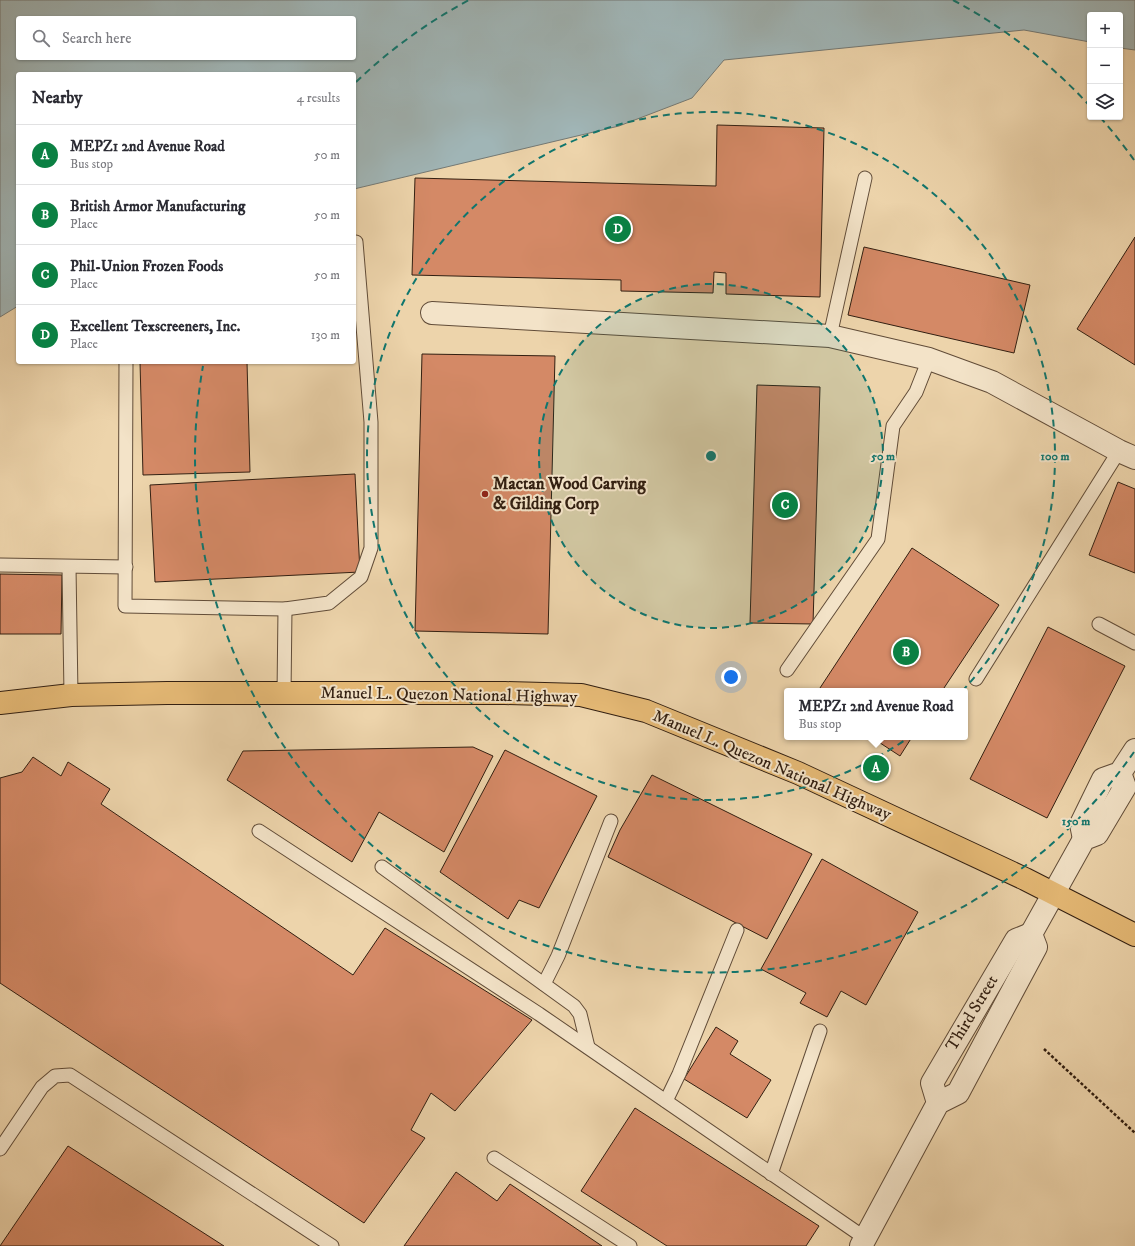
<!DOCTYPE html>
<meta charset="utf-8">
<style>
:root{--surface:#fff;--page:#f7f7f7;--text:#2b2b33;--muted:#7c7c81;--line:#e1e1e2;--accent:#0b8043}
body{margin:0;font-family:"IM FELL DW Pica",serif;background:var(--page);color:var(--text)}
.controls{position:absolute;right:12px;top:12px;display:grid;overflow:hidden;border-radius:4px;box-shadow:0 1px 3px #0004}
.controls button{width:36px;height:36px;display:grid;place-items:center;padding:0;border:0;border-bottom:1px solid var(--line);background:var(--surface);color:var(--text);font:20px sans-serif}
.you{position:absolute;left:731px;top:677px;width:14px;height:14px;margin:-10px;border:3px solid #fff;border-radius:50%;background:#1a73e8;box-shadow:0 0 0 6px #1a73e833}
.badge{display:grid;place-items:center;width:26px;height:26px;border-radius:50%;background:var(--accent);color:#fff;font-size:13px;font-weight:700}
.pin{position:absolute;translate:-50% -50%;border:2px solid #fff;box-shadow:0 1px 4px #0006}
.popup{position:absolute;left:784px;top:688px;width:184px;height:52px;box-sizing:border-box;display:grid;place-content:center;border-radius:4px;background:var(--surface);filter:drop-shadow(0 1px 3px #0005);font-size:13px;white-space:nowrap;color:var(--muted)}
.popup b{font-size:15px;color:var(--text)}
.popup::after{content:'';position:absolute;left:50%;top:100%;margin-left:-8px;border:8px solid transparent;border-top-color:var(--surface)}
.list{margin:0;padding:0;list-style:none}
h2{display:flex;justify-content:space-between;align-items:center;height:52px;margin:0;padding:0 16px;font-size:17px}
h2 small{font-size:13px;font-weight:400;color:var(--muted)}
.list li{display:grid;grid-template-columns:26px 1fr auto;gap:12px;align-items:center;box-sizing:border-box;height:60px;padding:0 16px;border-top:1px solid var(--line)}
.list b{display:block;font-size:15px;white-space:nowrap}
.list p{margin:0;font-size:13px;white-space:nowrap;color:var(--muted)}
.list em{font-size:13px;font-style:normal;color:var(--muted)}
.icon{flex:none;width:22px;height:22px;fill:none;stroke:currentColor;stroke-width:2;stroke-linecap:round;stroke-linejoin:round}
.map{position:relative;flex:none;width:1135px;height:1246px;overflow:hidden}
.search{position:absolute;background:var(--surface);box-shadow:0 1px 3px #0004;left:16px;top:16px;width:340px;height:44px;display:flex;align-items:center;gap:10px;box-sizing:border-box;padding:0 14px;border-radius:4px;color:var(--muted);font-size:15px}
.panel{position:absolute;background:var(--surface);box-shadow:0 1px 3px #0004;left:16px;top:72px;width:340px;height:292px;border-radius:4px}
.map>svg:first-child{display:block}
</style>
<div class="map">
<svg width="1135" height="1246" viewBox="0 0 1135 1246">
<rect width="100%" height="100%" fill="#edd4ab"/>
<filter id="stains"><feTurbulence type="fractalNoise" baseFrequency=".005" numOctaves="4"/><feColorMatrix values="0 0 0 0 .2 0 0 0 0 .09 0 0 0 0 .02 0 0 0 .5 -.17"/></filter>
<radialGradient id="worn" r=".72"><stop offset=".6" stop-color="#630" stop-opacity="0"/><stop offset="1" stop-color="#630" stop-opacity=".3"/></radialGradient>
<!-- water -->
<path fill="#a0b5b6" stroke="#747974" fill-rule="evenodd" d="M 0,0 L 1135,0 L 1135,50 L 1120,48 L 1120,15 L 1090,15 L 1090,42 L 1024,30 L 724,60 L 692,98 L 619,126 L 354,189 L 354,74 L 18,74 L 18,306 L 0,317 ZM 18,18 L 354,18 L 354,58 L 18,58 Z"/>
<!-- building -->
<g fill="#d48966" stroke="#321f11">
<polygon points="717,125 824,128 820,297 726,294 726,273 714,272 713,293 621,291 621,280 412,275 415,178 716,186"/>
<polygon points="1135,237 1135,365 1077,329"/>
<polygon points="864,247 1030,285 1014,353 848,315"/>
<polygon points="422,354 555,356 548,634 415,631"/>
<polygon points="140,362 247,362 250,472 143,475"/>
<polygon points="757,385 820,387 813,624 750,623"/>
<polygon points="355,474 360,572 155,582 150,485"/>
<polygon points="1118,482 1135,489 1135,573 1089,555"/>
<polygon points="912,548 999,605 942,691 818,691"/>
<polygon points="0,574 62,575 61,634 0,634"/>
<polygon points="1048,627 1125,666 1047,818 970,779"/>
<polygon points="871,737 912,737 900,756"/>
<polygon points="473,747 493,756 444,852 379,812 352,862 227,780 243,751"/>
<polygon points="505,750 597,796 539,908 519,900 508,919 440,872"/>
<polygon points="33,757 61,776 68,762 110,789 101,804 353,975 385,928 532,1020 455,1111 431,1093 411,1130 425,1138 364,1223 0,983 0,778 22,772"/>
<polygon points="652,775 812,854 767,939 608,857 620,830"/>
<polygon points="822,859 918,912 866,1005 841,991 827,1017 800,1003 806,993 761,969"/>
<polygon points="716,1027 738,1041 730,1054 771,1080 747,1118 684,1079"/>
<polygon points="635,1108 819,1226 806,1246 667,1246 581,1191"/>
<polygon points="68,1146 224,1246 0,1246"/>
<polygon points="456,1172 497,1201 510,1184 602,1246 404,1246"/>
</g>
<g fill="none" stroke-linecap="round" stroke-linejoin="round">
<!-- service casing -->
<g stroke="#614c38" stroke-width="15">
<g id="service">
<polyline points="830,336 865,178"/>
<polyline points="126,362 125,606 285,609 329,603 361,577 371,548 371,422 356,242"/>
<polyline points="0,565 126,567"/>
<polyline points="69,567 71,695"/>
<polyline points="1099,624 1135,643"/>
<polyline points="787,670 878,539 893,426 916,392 929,359"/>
<polyline points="976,679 1119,451"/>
<polyline points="284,694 285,609"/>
<polyline points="259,831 539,1014 865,1238"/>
<polyline points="382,867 574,1006 580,1014 588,1047"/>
<polyline points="544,984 558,956 611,821"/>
<polyline points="666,1101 679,1074 737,930"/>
<polyline points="0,1149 42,1087 55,1076 70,1075 332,1246"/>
<polyline points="494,1158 630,1246"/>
<polyline points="771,1174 820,1031"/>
</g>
</g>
<!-- minor casing -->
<g stroke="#614c38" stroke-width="24">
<g id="minor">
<polyline points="432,313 830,336 929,359 992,382 1119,451 1135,458"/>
<polyline points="1084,839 1081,824 1103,779 1120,773 1135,750"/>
<polyline points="938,1103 932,1083 1016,940 1031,934"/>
<polyline points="861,1246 938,1103 958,1093 1036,947 1031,934 1084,839 1097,834 1125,787 1120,773"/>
</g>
</g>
<!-- primary casing -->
<g stroke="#321f11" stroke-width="24">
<polyline id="primary" points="0,703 71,695 167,693 505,693 581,695 646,711 798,773 1025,879 1135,935"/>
</g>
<!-- path -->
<polyline stroke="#321f11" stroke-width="2.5" stroke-dasharray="3 2" stroke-linecap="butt" points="1044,1049 1135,1133"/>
<!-- service -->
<use href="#service" stroke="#f3e3c8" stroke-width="13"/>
<!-- minor -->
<use href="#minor" stroke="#f3e3c8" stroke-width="22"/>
<!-- primary -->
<use href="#primary" stroke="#e6ba76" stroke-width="22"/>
</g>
<!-- distance rings -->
<circle cx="711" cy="456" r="172" fill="#0f766e" fill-opacity=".12"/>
<g fill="none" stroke="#0f766e" stroke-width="2" stroke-dasharray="7 5">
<circle cx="711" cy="456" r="172"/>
<circle cx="711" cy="456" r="344"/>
<path d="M1134 752A516 516 0 0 1 203 366M356 82A516 516 0 0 1 469 0M953 0A516 516 0 0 1 1088 104M1100 117A516 516 0 0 1 1134 160"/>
</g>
<!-- markers -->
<circle fill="#8f2418" stroke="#f3e3c8" stroke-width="1.5" cx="485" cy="494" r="4"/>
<g text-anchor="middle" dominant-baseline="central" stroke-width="4" stroke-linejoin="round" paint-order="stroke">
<!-- poi labels -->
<g font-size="17" font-weight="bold" fill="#321f11" stroke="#f3e3c8" text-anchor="start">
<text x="493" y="484">Mactan Wood Carving<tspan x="493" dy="20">&amp; Gilding Corp</tspan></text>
</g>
<!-- street labels -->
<g font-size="17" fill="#321f11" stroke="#f3e3c8">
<text transform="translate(449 695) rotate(1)">Manuel L. Quezon National Highway</text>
<text transform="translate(772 765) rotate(23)">Manuel L. Quezon National Highway</text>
<text transform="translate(972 1013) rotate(-59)">Third Street</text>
</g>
</g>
<circle cx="711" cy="456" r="6" fill="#0f766e" stroke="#f3e3c8" stroke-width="2"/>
<g font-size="12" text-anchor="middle" font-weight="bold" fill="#0f766e" stroke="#f3e3c8" stroke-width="4" stroke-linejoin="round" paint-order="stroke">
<text x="883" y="460">50 m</text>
<text x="1055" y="460">100 m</text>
<text x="1076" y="825">150 m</text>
</g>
<rect width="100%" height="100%" filter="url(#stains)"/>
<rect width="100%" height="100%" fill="url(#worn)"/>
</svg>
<div class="controls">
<button>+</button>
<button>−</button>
<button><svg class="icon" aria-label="layers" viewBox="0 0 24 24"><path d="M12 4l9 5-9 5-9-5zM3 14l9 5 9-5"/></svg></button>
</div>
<div class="you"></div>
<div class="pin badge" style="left:876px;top:768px">A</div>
<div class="popup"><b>MEPZ1 2nd Avenue Road</b>Bus stop</div>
<div class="pin badge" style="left:906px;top:652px">B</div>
<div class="pin badge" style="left:785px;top:505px">C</div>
<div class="pin badge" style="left:618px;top:229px">D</div>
<div class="search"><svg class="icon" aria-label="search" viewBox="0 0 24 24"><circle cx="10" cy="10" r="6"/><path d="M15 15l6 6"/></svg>Search here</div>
<section class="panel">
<h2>Nearby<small>4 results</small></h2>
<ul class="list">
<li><span class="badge">A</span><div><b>MEPZ1 2nd Avenue Road</b><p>Bus stop</p></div><em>50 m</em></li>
<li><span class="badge">B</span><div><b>British Armor Manufacturing</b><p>Place</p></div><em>50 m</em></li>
<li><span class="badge">C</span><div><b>Phil-Union Frozen Foods</b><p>Place</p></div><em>50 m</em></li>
<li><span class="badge">D</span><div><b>Excellent Texscreeners, Inc.</b><p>Place</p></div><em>130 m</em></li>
</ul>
</section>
</div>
